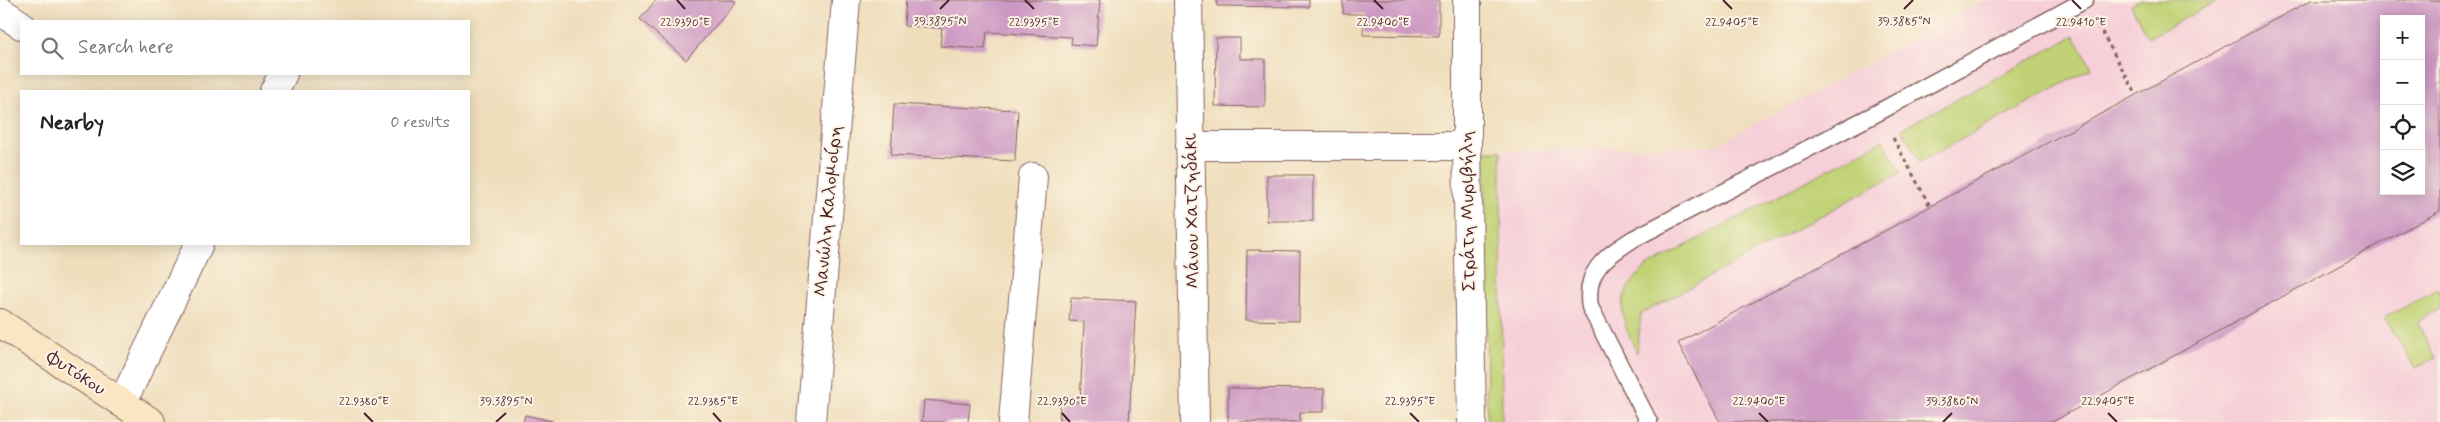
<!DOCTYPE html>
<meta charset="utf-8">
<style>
:root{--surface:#fff;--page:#f2f2f2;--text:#222;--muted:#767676;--line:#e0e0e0}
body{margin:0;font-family:Mynerve,sans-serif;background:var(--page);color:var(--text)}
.controls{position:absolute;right:15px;top:15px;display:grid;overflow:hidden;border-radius:0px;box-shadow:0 2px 12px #0003}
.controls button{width:45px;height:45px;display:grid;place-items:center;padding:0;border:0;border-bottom:1px solid var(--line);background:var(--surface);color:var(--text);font:25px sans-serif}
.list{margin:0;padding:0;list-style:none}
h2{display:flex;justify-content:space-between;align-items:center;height:65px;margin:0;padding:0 20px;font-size:21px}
h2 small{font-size:16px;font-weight:400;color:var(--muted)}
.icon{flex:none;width:28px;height:28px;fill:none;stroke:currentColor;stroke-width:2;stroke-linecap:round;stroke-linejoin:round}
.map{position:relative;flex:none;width:2440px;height:422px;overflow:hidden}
.search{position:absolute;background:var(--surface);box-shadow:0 2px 12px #0003;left:20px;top:20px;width:450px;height:55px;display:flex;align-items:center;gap:12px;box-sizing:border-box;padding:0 18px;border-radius:0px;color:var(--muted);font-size:19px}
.panel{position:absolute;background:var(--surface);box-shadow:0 2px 12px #0003;left:20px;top:90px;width:450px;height:155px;border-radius:0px}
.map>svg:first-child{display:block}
</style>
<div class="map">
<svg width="2440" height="422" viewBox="0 0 2440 422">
<rect width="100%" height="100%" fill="#fcf5e5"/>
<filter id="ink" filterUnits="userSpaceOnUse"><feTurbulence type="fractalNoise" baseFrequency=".02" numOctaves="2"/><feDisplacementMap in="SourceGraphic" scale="10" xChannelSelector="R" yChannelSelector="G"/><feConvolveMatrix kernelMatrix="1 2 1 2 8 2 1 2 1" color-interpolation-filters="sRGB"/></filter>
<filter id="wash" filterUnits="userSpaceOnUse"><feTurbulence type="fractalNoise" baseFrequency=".0096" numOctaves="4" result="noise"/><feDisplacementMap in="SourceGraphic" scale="20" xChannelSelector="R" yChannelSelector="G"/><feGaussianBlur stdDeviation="1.12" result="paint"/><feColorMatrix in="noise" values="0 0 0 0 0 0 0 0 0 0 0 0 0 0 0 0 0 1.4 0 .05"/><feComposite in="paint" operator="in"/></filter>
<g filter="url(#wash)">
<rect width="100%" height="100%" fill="#efdebc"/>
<!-- built -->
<path fill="#f6cfd8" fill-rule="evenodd" d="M 1984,0 L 2440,0 L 2440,422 L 1502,422 L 1501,151 L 1715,146 ZM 2384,19 L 2421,19 L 2421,191 L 2384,191 Z"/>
<!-- green -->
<g fill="#c0d274" stroke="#857850">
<polygon points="2141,0 2219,0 2148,38 2131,5"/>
<polygon points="2074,36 2092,68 1920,162 1902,129"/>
<path d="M 1883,140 L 1901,172 L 1641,314 L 1637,353 C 1620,316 1612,299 1646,267 Z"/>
<polygon points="1485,151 1501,151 1502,422 1487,422"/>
<polygon points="2440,288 2440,309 2417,322 2436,358 2415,369 2385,317"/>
</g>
<g id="blocks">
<!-- building -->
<g fill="#cd98c2" fill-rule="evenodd">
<polygon points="656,0 733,0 736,2 686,60 640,19"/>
<polygon points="906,0 1100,0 1096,46 1071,44 1072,37 987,32 985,49 940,46 942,28 904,26"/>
<polygon points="1217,0 1309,0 1309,7 1217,6"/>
<polygon points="1343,0 1439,0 1439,36 1363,35 1364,14 1343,14"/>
<path d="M 2311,0 L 2440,0 L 2440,211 L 2052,422 L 1720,422 L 1678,343 ZM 2384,19 L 2421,19 L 2421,191 L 2384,191 Z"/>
<polygon points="1216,38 1240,38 1240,59 1265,59 1265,107 1215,106"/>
<polygon points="894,104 1018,110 1015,161 891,155"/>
<rect x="1267" y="175" width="46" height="46"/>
<polygon points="1247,250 1300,251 1299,321 1246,320"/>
<polygon points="1071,298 1136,301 1129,422 1059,422 1060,401 1080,402 1084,322 1069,321"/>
<polygon points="1228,388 1324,389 1324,412 1300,412 1300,422 1228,422"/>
<polygon points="924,400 970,404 968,422 922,422"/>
<polygon points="525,415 552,421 552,422 523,422"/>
</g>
</g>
</g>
<g filter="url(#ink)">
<use href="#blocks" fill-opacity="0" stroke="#84625e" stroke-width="1"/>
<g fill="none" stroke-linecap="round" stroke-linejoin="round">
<!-- lane casing -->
<g stroke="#84625e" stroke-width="19">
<path id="lane" d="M 1649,422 L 1590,307 C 1584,271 1605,257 1633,239 L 1879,112 L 2085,0"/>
</g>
<!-- street casing -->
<g stroke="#84625e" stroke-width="30">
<g id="street">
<polyline points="1188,0 1195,422"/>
<polyline points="1467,0 1467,146 1472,422"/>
<polyline points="0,11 21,25"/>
<polyline points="274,91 283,74"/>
<polyline points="1190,146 1467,146"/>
<polyline points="122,403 199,244"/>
<polyline points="811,422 846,0"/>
<polyline points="1013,422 1033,177"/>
</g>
</g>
<!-- secondary casing -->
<g stroke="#84625e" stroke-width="30">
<polyline id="secondary" points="0,323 151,422"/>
</g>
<!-- path -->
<g stroke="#84625e" stroke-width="3" stroke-dasharray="4 4" stroke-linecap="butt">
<polyline points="2098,25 2136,94"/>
<polyline points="1893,138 1930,206"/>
</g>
<!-- lane -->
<use href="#lane" stroke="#fff" stroke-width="16"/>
<!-- street -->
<use href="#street" stroke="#fff" stroke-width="28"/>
<!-- secondary -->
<use href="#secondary" stroke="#fbe6c4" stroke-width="28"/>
</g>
</g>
<!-- ticks -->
<path fill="none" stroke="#4a1f2b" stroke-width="2" d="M 677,0 L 685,9M 1025,0 L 1034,9M 1374,0 L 1383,9M 1723,0 L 1732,9M 2072,0 L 2081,9M 940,9 L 949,0M 1904,9 L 1913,0M 364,413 L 373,422M 713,413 L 721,422M 1062,413 L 1070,422M 1410,413 L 1419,422M 1759,413 L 1768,422M 2108,413 L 2117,422M 496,422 L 506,413M 1943,422 L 1952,413"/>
<g text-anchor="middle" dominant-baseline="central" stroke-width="4" stroke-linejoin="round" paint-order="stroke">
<!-- street labels -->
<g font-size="19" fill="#4a1f2b" stroke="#fcf5e5">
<text transform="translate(828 211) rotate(-85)">Μανώλη Καλομοίρη</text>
<text transform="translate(1192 211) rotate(-91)">Μάνου Χατζηδάκι</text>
<text transform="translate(1468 211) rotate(-91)">Στράτη Μυριβήλη</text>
<text transform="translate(76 373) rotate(33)">Φυτόκου</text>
</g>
</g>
<g font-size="12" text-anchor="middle" fill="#4a1f2b" stroke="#fcf5e5" stroke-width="4" stroke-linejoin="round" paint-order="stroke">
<text x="940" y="25">39.3895°N</text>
<text x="1904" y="25">39.3885°N</text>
<text x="1383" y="26">22.9400°E</text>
<text x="1732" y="26">22.9405°E</text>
<text x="2081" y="26">22.9410°E</text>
<text x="685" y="26">22.9390°E</text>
<text x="1034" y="26">22.9395°E</text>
<text x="364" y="405">22.9380°E</text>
<text x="713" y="405">22.9385°E</text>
<text x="1062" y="405">22.9390°E</text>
<text x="1410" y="405">22.9395°E</text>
<text x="1759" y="405">22.9400°E</text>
<text x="2108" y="405">22.9405°E</text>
<text x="506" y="405">39.3895°N</text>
<text x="1952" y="405">39.3880°N</text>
</g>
</svg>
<div class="controls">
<button>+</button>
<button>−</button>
<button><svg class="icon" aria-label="locate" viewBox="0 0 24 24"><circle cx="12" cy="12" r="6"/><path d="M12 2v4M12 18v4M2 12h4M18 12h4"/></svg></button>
<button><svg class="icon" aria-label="layers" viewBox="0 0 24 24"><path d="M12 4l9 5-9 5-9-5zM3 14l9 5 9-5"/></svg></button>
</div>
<div class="search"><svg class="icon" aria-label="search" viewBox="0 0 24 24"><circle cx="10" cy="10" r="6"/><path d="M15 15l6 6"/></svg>Search here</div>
<section class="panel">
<h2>Nearby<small>0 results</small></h2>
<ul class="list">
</ul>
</section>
</div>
